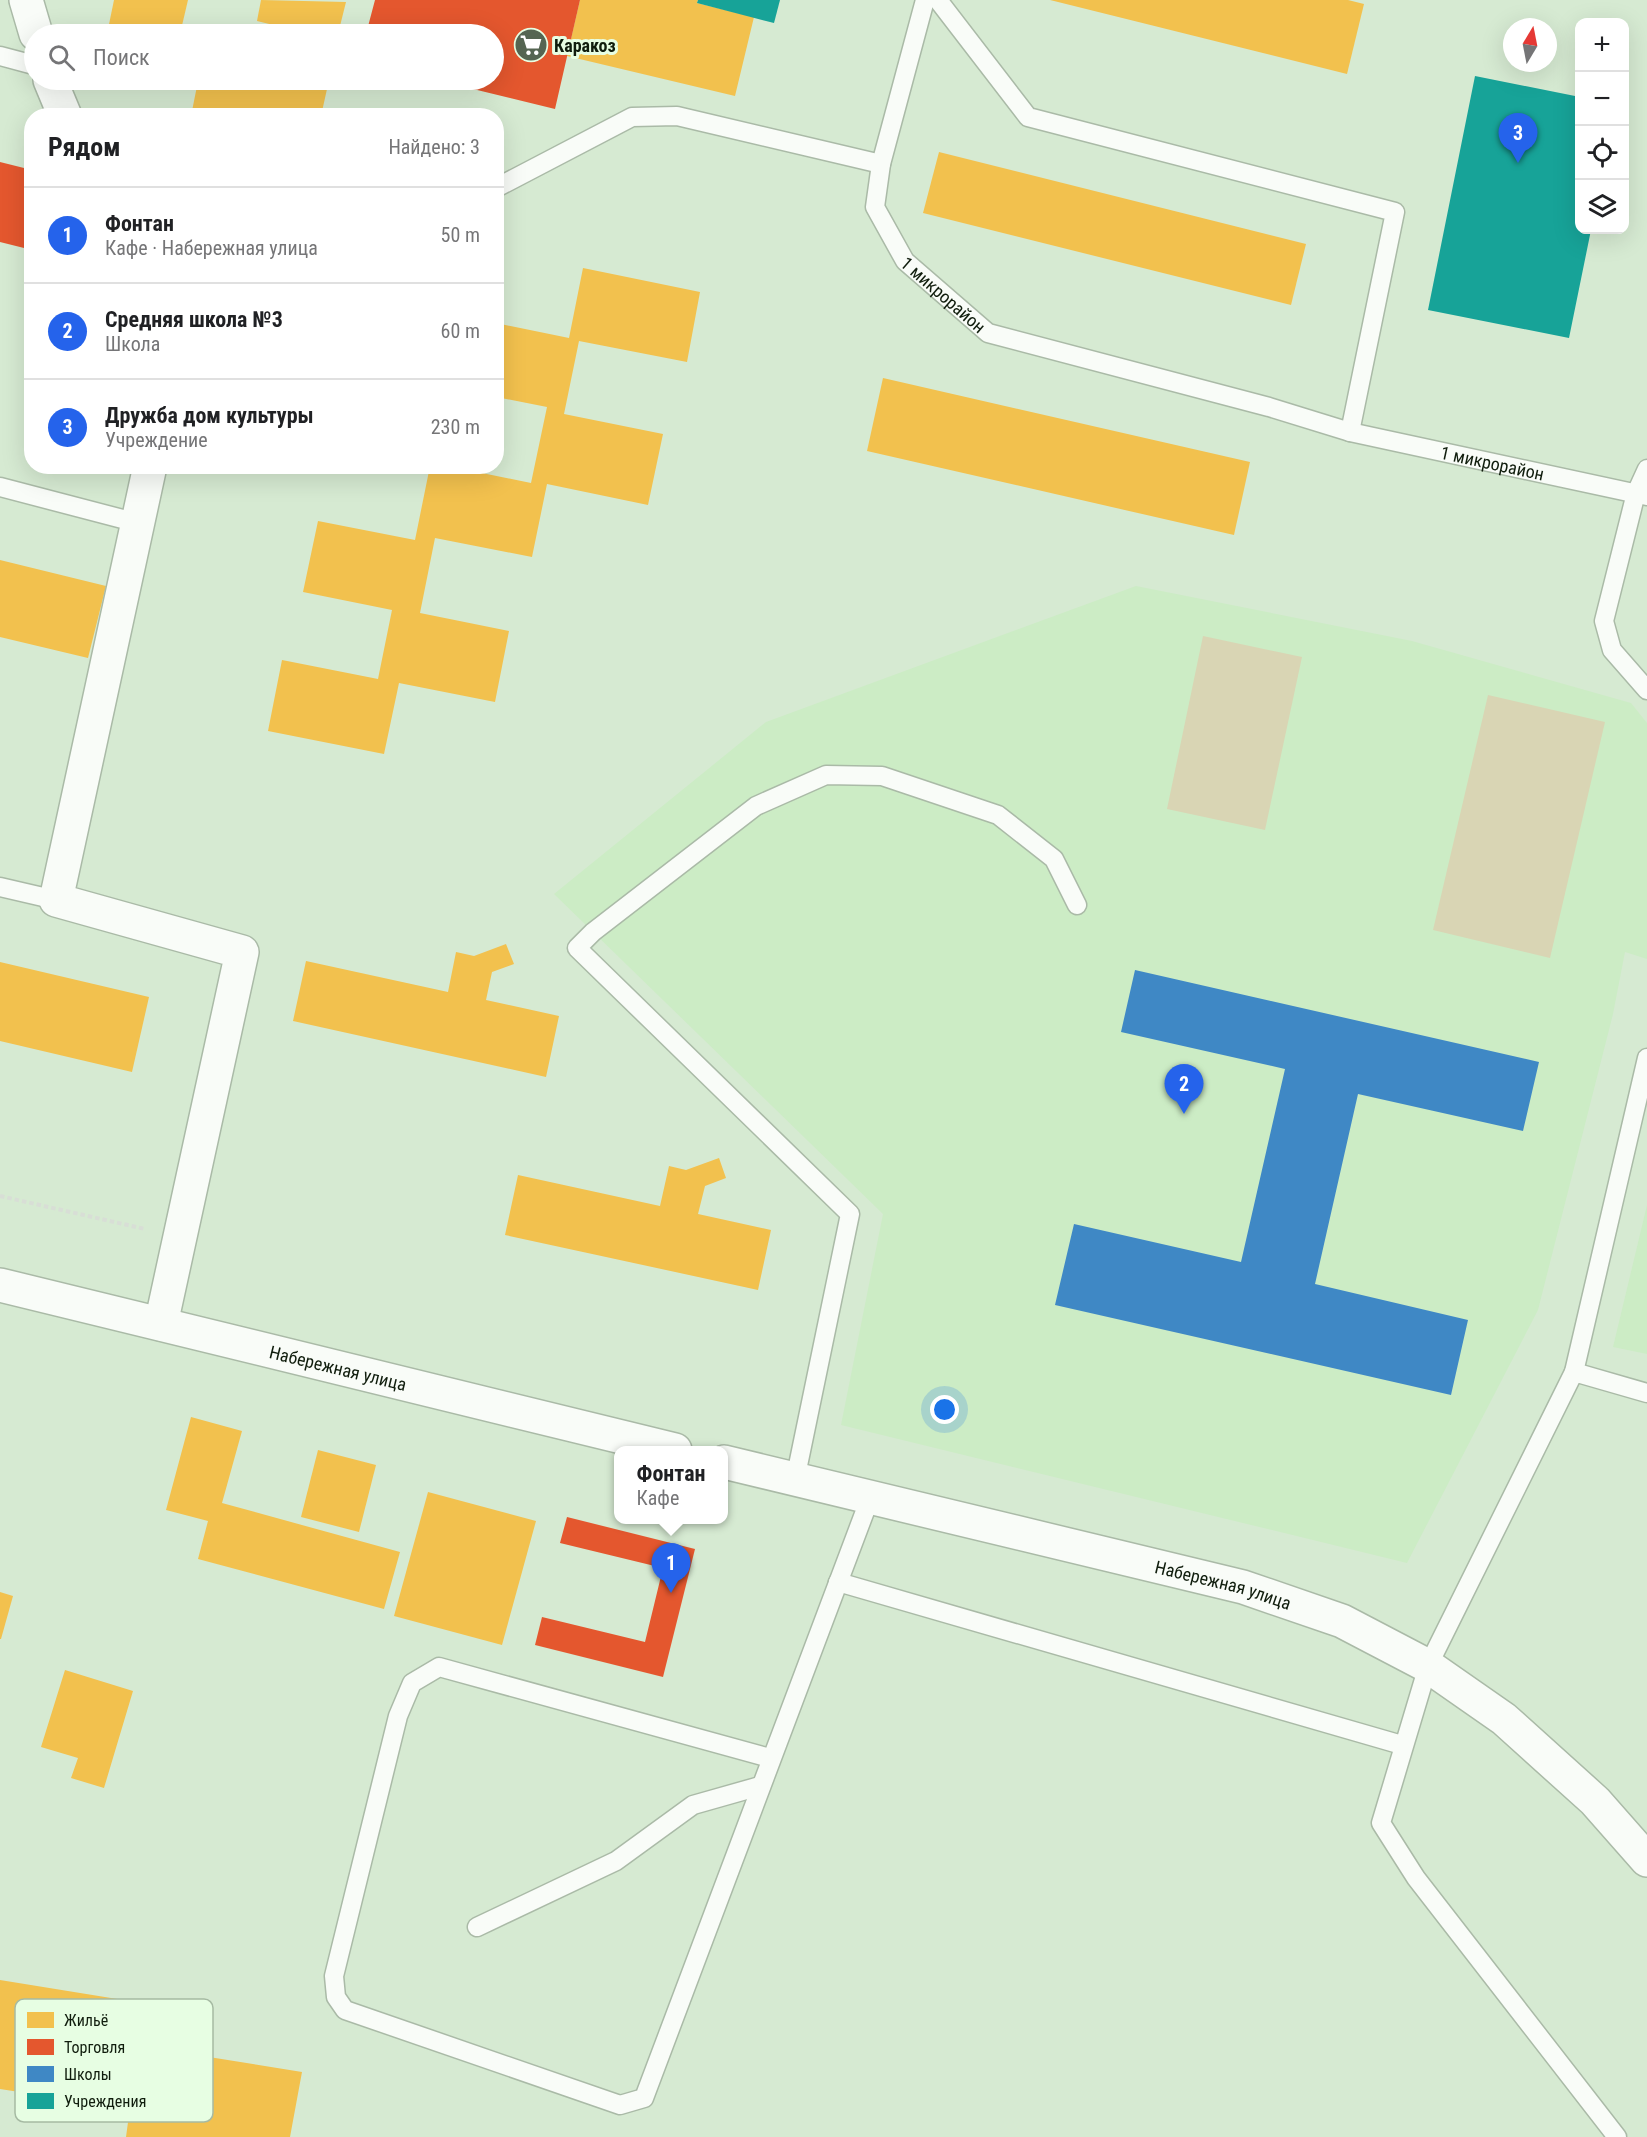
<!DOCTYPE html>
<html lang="ru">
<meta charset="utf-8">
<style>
:root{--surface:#fff;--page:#f2f2f2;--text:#202124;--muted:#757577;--line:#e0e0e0;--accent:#2563eb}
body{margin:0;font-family:"Roboto Condensed",sans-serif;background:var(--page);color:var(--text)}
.controls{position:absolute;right:18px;top:18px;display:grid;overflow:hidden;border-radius:12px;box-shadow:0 6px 24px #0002}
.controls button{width:54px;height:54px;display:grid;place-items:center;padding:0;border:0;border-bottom:2px solid var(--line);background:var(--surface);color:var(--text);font:30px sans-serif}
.compass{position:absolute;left:1503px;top:18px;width:54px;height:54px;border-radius:50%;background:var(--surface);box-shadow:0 6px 24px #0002;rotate:10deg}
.you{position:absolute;left:945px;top:1410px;width:21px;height:21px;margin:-15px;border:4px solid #fff;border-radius:50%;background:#1a73e8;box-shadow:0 0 0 9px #1a73e833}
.badge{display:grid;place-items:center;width:39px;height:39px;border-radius:50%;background:var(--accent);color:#fff;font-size:20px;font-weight:700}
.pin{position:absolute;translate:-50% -50px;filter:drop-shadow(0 2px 3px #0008)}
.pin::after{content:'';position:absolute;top:32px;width:21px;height:18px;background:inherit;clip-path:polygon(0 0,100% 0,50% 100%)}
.popup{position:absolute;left:614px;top:1446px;width:114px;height:78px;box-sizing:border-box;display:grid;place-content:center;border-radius:12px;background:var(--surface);filter:drop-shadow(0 2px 4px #0005);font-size:20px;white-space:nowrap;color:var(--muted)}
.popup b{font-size:22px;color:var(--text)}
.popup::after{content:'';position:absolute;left:50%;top:100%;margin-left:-12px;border:12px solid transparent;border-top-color:var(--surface)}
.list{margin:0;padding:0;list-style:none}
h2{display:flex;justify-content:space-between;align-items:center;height:78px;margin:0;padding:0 24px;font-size:26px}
h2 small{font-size:20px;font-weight:400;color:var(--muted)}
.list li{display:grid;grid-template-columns:39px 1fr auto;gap:18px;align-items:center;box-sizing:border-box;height:96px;padding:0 24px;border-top:2px solid var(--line)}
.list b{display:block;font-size:22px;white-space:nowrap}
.list p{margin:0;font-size:20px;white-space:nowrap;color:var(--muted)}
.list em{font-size:20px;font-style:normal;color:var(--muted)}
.icon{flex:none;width:33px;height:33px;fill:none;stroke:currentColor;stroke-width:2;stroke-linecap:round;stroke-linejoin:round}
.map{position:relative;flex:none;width:1647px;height:2137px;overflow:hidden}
.search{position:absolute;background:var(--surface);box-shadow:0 6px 24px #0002;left:24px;top:24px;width:480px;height:66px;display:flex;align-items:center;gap:15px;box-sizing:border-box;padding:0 21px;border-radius:33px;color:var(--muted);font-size:22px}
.panel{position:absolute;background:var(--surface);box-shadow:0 6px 24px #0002;left:24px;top:108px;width:480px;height:366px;border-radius:24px}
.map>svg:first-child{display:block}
</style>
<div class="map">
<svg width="1647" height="2137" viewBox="0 0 1647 2137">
<rect width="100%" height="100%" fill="#d6ead2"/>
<!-- built -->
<g fill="#ccecc5">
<polygon points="1136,586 1412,641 1631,703 1647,723 1647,959 1625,952 1613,1014 1538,1310 1407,1563 841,1425 883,1214 554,894 766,722"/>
<polygon points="1647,1205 1647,1354 1613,1347"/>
</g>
<!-- green -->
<g fill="#d9d5b4">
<polygon points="1203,636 1302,657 1265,830 1167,809"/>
<polygon points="1488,695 1605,722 1550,958 1433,930"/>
</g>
<!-- homes -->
<g fill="#f2c14e">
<polygon points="114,0 188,0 180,34 107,34"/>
<polygon points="261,0 346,2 338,34 310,34 257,21"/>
<polygon points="580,0 698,0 697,3 754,17 735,96 567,56"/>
<polygon points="1050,0 1348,0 1364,4 1347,74"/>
<polygon points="170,81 170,80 329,80 321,116 191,116 197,86"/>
<polygon points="939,152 1306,244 1291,305 923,213"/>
<polygon points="583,268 700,292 687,362 579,341 564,414 663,434 648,505 547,484 532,557 435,538 420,613 509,631 495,702 399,683 384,754 268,731 282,660 378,679 392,610 303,592 318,521 415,540 430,466 448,466 531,483 547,407 496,397 496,323 569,338"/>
<polygon points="883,378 1250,462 1234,535 867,451"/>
<polygon points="0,560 106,586 88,658 0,637"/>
<polygon points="506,944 514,964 492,972 486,1000 559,1016 546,1077 293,1021 306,961 448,992 456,952 474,956"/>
<polygon points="0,962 149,997 132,1072 0,1041"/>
<polygon points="719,1158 726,1178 705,1186 698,1214 771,1230 758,1290 505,1235 518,1175 660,1206 669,1166 686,1170"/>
<polygon points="191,1417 242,1431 222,1503 400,1552 384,1609 198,1559 208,1521 166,1510"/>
<polygon points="318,1450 376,1465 359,1532 301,1517"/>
<polygon points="428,1492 536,1521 502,1645 394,1616"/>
<polygon points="0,1592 13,1596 1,1639 0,1639"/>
<polygon points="65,1670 133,1691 104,1788 71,1778 78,1758 41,1747"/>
<polygon points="0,1980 148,2004 140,2046 302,2072 290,2137 126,2137 134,2078 129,2109 0,2089"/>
</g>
<!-- shops -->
<g fill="#e4572e">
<polygon points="375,0 580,0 555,109 436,80 494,80 494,34 366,34"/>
<polygon points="0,162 32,170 32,250 0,242"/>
<polygon points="567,1517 695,1549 663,1677 535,1645 542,1617 645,1642 663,1568 560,1543"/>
</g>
<!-- schools -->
<polygon fill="#3f88c5" points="1135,970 1539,1062 1523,1131 1358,1094 1315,1284 1468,1320 1451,1395 1055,1305 1074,1224 1241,1262 1285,1069 1121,1032"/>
<!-- public -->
<g fill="#17a398">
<polygon points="698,0 780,0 774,23 697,3"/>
<polygon points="1475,76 1580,97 1580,230 1591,230 1569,338 1428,310"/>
</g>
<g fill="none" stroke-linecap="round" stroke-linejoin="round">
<!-- lane casing -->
<g stroke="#aabaa7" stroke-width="21">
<g id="lane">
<path id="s1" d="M 925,0 L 881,164 L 875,207 L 905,261 L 988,333 L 1269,407 L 1350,432 L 1647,496"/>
<polyline points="938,0 1028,117 1395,212 1350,432"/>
<polyline points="0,56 34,65"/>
<polyline points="496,188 632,117 677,116 881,164"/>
<polyline points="1647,469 1636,493 1604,621 1612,650 1647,690"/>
<polyline points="0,487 138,523"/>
<polyline points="0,887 56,900"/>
<polyline points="1574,1372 1647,1058"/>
<polyline points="795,1480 850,1214 577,948 593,932 756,806 826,775 882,776 998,815 1054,859 1077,905"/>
<polyline points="838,1582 1402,1745"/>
<polyline points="770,1758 439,1667 412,1683 398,1716 334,1976 336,1997 345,2010 620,2105 644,2098 870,1498"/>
<polyline points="477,1927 616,1861 693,1805 760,1786"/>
<polyline points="1617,2137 1416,1878 1381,1823 1428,1666 1574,1372 1647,1393"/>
</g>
</g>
<!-- street casing -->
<g stroke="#aabaa7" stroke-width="36">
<g id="street">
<polyline points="26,0 36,34"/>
<polyline points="50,80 65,116"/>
<polyline points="150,466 56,900 242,952 161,1324"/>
</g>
</g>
<!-- secondary casing -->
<g stroke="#aabaa7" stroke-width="36">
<g id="secondary">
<path id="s2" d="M 0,1285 L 675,1450"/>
<path id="s3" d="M 724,1462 L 1243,1587 L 1342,1621 L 1428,1666 L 1504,1719 L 1595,1801 L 1647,1860"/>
</g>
</g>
<!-- path -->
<polyline stroke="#d8ded6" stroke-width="4" stroke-dasharray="4.5 3" stroke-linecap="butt" points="0,1196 145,1229"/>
<!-- lane -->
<use href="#lane" stroke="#f9fcf8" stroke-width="18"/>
<!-- street -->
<use href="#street" stroke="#f9fcf8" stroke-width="33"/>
<!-- secondary -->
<use href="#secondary" stroke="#f9fcf8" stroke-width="33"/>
</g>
<!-- icons -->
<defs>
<g id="supermarket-disc" transform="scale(1.725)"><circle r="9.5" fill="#556552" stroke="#e7fee3"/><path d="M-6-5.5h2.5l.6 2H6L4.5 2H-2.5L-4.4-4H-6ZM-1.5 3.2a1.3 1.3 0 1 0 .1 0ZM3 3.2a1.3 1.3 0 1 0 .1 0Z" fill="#fff"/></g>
</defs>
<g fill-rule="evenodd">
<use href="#supermarket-disc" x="531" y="45"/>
</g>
<g text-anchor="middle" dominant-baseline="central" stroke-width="6" stroke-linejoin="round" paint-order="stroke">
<!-- poi labels -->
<g font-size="18" font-weight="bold" fill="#101d0d" stroke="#e7fee3" text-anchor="start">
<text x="554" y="45">Каракоз</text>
</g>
<!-- street labels -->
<g font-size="18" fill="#101d0d" stroke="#e7fee3">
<text stroke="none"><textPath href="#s1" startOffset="326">1 микрорайон</textPath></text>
<text stroke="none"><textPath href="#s1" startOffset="906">1 микрорайон</textPath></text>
<text stroke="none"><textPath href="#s2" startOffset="348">Набережная улица</textPath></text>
<text stroke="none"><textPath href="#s3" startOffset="514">Набережная улица</textPath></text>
</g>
</g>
<!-- legend -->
<rect x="15" y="1999" width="198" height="123" rx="9" fill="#e7fee3" stroke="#a6baa3" stroke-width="1.5"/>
<rect x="27" y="2012" width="27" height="16" fill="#f2c14e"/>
<rect x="27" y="2039" width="27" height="16" fill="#e4572e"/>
<rect x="27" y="2066" width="27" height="16" fill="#3f88c5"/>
<rect x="27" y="2093" width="27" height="16" fill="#17a398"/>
<g font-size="16" fill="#101d0d">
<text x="64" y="2026">Жильё</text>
<text x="64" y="2053">Торговля</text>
<text x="64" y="2080">Школы</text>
<text x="64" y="2107">Учреждения</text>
</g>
</svg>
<div class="controls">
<button>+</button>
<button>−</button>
<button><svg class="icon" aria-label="locate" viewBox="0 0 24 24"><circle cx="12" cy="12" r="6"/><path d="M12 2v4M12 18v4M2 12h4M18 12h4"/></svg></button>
<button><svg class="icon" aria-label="layers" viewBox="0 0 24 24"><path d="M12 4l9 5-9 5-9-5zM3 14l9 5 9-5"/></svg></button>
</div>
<svg class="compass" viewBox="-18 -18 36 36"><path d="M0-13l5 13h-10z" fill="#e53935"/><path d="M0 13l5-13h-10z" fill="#757577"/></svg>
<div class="you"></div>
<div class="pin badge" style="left:671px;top:1593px">1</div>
<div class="popup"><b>Фонтан</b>Кафе</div>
<div class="pin badge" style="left:1184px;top:1114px">2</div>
<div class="pin badge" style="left:1518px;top:163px">3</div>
<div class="search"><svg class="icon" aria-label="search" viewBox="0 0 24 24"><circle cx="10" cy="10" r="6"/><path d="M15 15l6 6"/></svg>Поиск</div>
<section class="panel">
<h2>Рядом<small>Найдено: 3</small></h2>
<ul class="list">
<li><span class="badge">1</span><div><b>Фонтан</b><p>Кафе · Набережная улица</p></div><em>50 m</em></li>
<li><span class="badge">2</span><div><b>Средняя школа №3</b><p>Школа</p></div><em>60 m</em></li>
<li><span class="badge">3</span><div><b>Дружба дом культуры</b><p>Учреждение</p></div><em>230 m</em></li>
</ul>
</section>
</div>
